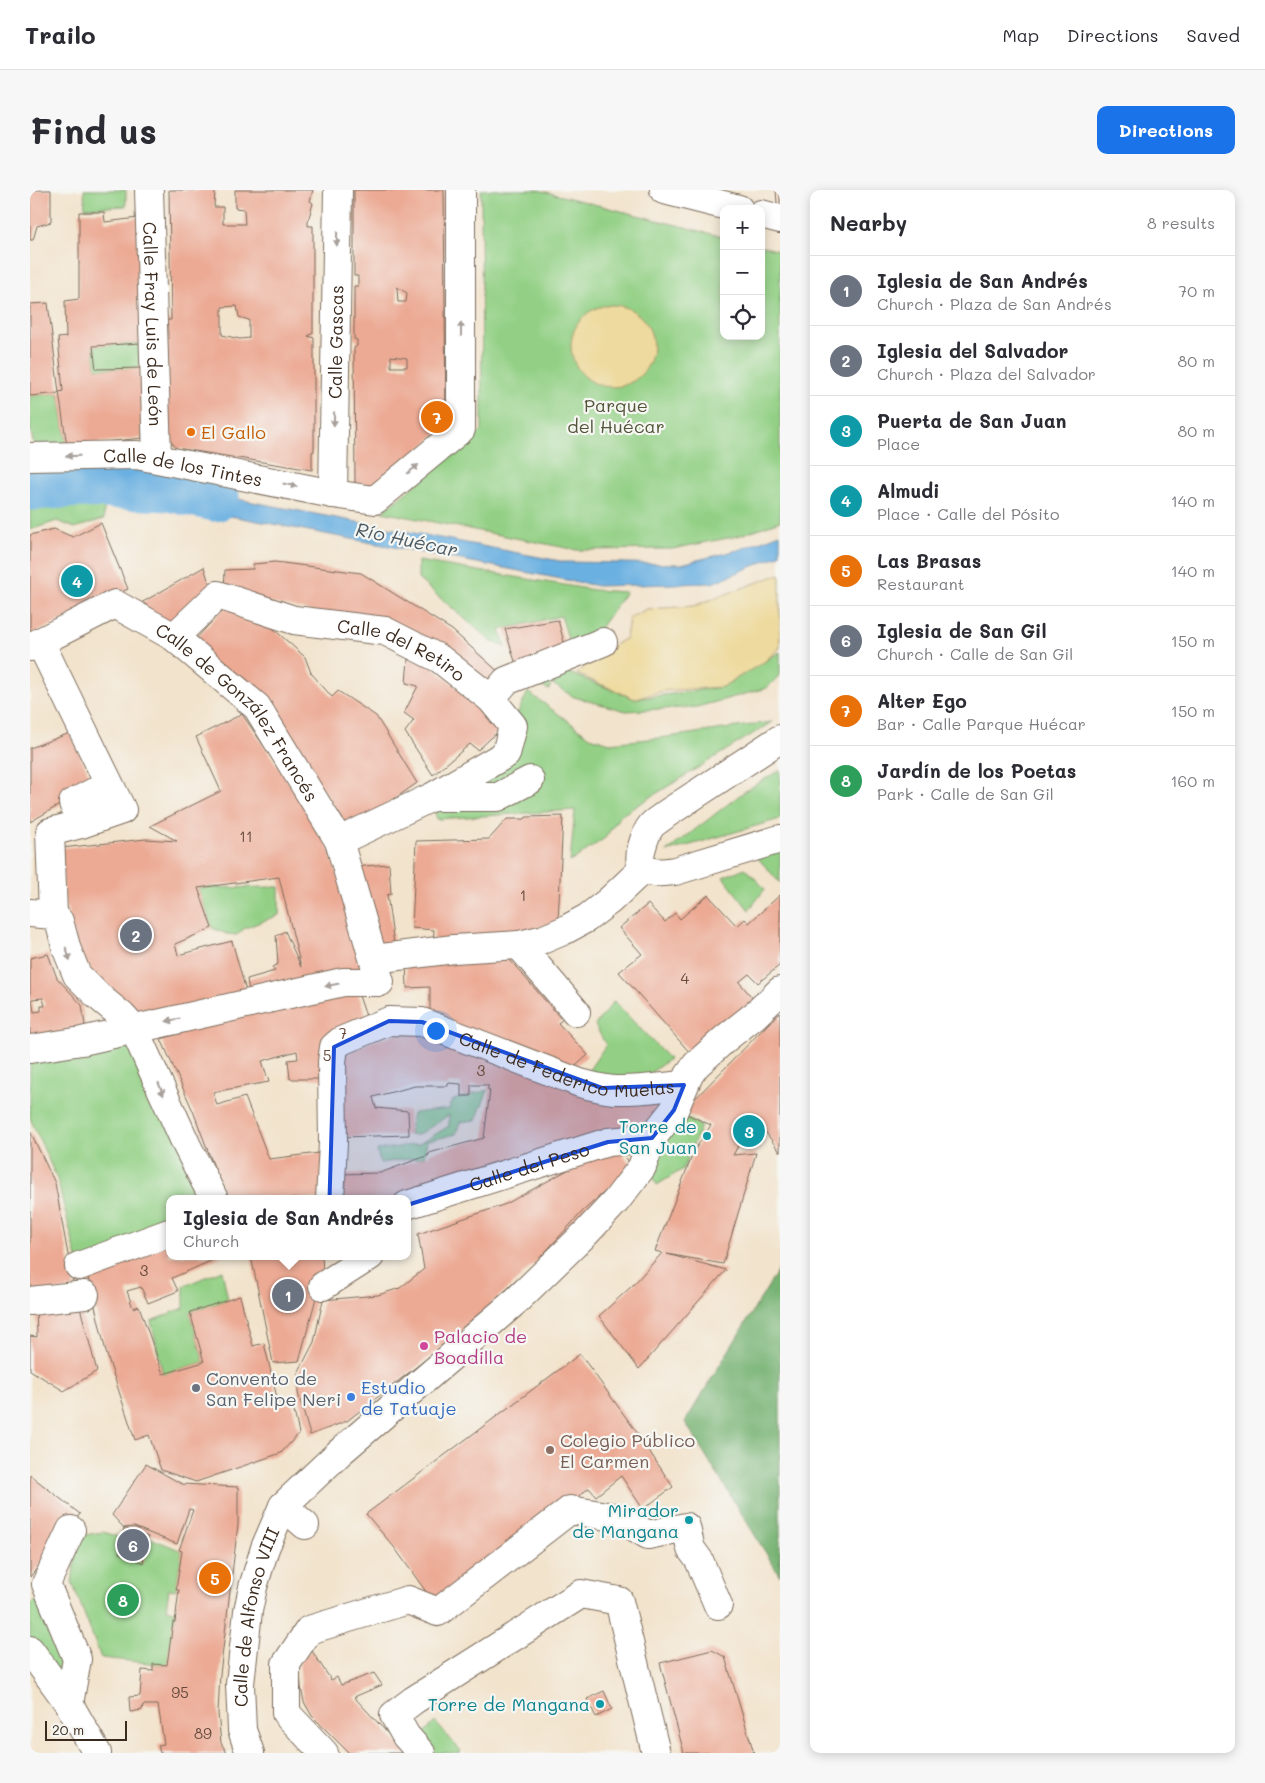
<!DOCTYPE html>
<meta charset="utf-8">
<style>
:root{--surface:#fff;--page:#f7f7f7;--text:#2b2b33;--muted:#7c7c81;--line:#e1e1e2;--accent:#1a73e8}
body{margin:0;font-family:Mali,sans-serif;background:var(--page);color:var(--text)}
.controls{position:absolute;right:15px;top:15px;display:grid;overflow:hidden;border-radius:10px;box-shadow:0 2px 12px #0003}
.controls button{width:45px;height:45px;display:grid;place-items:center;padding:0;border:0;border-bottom:1px solid var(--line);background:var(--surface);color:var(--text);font:25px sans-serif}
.scale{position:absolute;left:15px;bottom:12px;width:82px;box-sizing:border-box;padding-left:5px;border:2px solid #3b2a1e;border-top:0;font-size:14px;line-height:18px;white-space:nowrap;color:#3b2a1e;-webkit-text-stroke:4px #f6f6f2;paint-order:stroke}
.you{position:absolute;left:405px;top:840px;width:18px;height:18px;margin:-12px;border:4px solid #fff;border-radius:50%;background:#1a73e8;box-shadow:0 0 0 8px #1a73e833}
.badge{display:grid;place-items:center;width:32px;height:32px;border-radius:50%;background:var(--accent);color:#fff;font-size:16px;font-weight:700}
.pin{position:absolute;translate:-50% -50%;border:2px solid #fff;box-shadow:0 1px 5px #0006}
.popup{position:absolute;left:136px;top:1005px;width:245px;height:65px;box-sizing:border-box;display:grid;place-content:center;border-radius:10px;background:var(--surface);filter:drop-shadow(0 1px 4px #0005);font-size:16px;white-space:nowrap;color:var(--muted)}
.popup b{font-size:19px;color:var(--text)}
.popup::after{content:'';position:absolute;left:50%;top:100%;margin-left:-10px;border:10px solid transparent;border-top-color:var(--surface)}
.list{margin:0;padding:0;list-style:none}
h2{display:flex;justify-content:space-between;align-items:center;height:65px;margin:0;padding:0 20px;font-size:21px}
h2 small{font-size:16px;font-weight:400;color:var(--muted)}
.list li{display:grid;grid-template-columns:32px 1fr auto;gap:15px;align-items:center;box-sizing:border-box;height:70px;padding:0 20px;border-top:1px solid var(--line)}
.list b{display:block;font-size:19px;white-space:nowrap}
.list p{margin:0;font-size:16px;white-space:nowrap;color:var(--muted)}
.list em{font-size:16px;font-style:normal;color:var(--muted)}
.icon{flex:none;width:28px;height:28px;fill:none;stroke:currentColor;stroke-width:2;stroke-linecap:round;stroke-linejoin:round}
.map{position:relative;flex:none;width:750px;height:1563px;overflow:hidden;border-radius:10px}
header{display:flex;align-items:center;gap:30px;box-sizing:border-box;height:70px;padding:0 25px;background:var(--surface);border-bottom:1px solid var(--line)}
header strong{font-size:24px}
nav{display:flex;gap:28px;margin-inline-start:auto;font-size:18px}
.intro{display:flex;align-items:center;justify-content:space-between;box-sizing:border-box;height:120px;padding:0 30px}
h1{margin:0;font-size:35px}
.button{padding:12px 22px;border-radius:10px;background:var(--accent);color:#fff;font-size:18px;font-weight:700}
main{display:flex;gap:30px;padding:0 30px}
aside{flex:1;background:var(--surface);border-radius:10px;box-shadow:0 2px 12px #0003}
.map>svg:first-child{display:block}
</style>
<header>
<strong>Trailo</strong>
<nav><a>Map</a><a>Directions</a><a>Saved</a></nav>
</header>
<div class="intro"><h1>Find us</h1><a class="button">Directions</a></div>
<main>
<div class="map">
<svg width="750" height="1563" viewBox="0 0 750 1563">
<rect width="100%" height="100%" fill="#f6f6f2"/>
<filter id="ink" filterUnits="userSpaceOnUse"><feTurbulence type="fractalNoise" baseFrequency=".02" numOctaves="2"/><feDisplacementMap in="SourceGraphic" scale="10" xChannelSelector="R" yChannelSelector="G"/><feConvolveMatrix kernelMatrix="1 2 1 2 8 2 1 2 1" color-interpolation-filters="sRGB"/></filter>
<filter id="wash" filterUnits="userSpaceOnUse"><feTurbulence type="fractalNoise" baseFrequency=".0096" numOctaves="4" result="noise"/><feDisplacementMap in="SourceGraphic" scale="20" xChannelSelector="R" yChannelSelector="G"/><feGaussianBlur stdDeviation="1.12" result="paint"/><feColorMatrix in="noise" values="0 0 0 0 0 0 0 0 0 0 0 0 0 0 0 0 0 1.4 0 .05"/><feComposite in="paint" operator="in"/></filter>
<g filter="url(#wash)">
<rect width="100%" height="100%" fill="#f2e3cc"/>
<!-- green -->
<g fill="#93d085" stroke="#677d52">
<polygon points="54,0 96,0 96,16 55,18"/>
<polygon points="451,0 508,0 694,47 694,146 731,146 731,56 750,61 750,331 708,346 642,359 547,360 352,322 452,241"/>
<polygon points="111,153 112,178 66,179 63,156"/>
<polygon points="29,203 37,256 5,259 0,238 0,206"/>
<polygon points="0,310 74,314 74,329 45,338 27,331 0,340"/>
<polygon points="388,371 564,400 596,402 565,445 540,455 531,426 470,440 476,457 462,452 388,389"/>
<polygon points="750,462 750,485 737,498 667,517 596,521 544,507 521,493 519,500 507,495 534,481 605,509 692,497"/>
<polygon points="498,502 560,547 580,553 638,547 742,532 590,626 575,648 540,672 545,620 407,629 401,612 466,601 417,603 480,567 487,524"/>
<polygon points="750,580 750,629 636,662 715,601"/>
<polygon points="750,660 750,693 726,666"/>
<polygon points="715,678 735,699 719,720 693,687"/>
<polygon points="249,697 249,725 215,738 207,745 197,744 182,738 168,698"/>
<polygon points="584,811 639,869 614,888 550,893 576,855 565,835"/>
<polygon points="104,839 184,1009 139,1009 139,1043 49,1076 27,989 0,928 0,859"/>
<polygon points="458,900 446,930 430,932 426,944 397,951 394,967 350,973 347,960 389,954 419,936 419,925 388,945 379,945 383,923 419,919 423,910"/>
<polygon points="653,926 671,936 653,979 627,995 617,976"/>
<polygon points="192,1080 198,1110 160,1122 174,1172 133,1184 121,1131 154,1118 154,1096"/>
<polygon points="73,1342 92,1348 89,1363 118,1347 152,1361 146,1400 139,1399 136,1419 146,1422 137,1475 71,1468 42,1392 48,1346"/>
<polygon points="12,1407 41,1472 32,1486 0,1448 0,1414"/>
<polygon points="405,1532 431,1561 429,1563 406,1563 390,1546"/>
</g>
<!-- forest -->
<polygon fill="#76b272" stroke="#586e48" points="750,1077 750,1386 655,1232"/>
<!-- sand -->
<g fill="#eeda9e" stroke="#94825e">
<circle cx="582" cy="156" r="41"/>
<polygon points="750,384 750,458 734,472 692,497 633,501 605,509 547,484 565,467 596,448 599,428 617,419 664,416"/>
</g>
<!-- water -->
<g fill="#6ab0e1" stroke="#526d80">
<polygon points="0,283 82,286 83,315 0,310"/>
<polygon points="119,292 535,372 651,374 708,360 750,344 750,365 682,393 568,396 206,327 117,315"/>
</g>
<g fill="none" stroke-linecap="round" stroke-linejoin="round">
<!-- river -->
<polyline stroke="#6ab0e1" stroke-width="49" points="0,296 50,293 139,297 185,307"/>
</g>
<g id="blocks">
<!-- building -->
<g fill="#ecaa94" fill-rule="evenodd">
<polygon points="0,0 21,0 21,32 7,36 3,50 0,50"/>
<path d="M 139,0 L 185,0 L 184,17 L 193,17 L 193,34 L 215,34 L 214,19 L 205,18 L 205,0 L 283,0 L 280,11 L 283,13 L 278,31 L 278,36 L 283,36 L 283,143 L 278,146 L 284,148 L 284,261 L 282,262 L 282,280 L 146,258 L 137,245 L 136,130 L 141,130 ZM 207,116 L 209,127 L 219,130 L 219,148 L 210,149 L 192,145 L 192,117 Z"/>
<path d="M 324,0 L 414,0 L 416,236 L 346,295 L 325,294 L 324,158 L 327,156 L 327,150 L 324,149 L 324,96 L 328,96 L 328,86 L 324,86 ZM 367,97 L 377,103 L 376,112 L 368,112 ZM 361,166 L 377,168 L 377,177 L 361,177 Z"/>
<polygon points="746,0 750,0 750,14 747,13"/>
<polygon points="49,22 74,22 75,32 108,28 111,153 63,156 66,179 112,178 112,248 37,256 29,202 33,201 28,148 36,147 35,111 49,109"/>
<polygon points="18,113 29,203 0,206 0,114"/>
<polygon points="71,333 98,399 0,445 0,345 24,339 43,347"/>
<polygon points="245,372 331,383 422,440 473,486 457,502 318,429 194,403 195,380 223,379 223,374"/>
<polygon points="174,377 181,399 139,441 104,417"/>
<polygon points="197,415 229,426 275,467 281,483 302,507 308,501 346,526 387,593 320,640 294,601 163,452"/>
<polygon points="528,430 535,456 488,481 475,439"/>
<polygon points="378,469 399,474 473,537 448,560 440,554 403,585 375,542 384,530 374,523 388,496 376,493"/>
<polygon points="212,524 293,642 342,788 220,807 217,789 245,781 242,777 248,774 246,746 255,741 271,777 249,687 168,698 182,738 145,754 148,765 202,751 217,805 111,830 52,777 34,707 31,658 116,649 147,651 120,636 191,601 166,547"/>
<polygon points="40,543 64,595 0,632 0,558"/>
<polygon points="533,626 528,733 455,749 403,758 404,740 382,738 386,651 459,649 477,629 495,629 496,627"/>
<polygon points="359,674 361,704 357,705 364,754 344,755 323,677"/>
<polygon points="678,705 707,736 715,729 719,733 750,705 750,775 728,793 719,784 709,792 726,812 661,864 589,782 612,764 589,738 618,714 635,732 645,723 650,729"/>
<polygon points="473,762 532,830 528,833 558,865 538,883 400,824 400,797 377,798 376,773"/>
<path d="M 18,764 L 27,788 L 52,815 L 56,842 L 0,851 L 0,768 ZM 13,808 L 15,816 L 11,816 L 11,821 L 4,822 L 2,809 Z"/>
<polygon points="328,803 338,832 297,889 260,889 258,870 268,869 267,861 232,871 239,892 183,902 187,915 215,907 239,969 298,962 298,1009 196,1009 163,921 131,849 216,824"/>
<polygon points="750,823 750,962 729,933 712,949 703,965 726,963 693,1074 637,1064 696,1080 609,1179 569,1126 603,1095 632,1063 625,1061 664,961 681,935 652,922 739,833"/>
<polygon points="383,838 636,906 635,926 606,937 377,1009 309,1009 309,984 350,983 399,965 399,963 454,948 460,900 458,900 458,895 441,895 441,906 431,906 431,894 418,893 418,896 385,896 343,907 346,918 378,921 379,945 311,947 309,868 330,858 329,856"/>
<polygon points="0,941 25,993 44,1098 0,1105"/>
<polygon points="585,954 603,977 554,1020 503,1075 427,1145 317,1231 280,1245 268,1203 268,1183 284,1152 293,1110 348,1105 370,1098 394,1079 388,1044 476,1014"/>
<polygon points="139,1053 139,1066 192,1066 142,1088 148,1101 118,1113 111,1097 97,1101 103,1118 109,1116 133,1184 174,1172 160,1122 210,1106 223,1156 234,1153 248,1212 262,1213 269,1243 251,1263 166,1292 131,1280 119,1245 105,1250 76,1162 57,1083"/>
<polygon points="221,1066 292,1066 293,1082 269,1171 243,1173"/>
<polygon points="49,1114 67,1181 34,1201 0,1180 0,1146 7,1147 6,1118"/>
<polygon points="550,1164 608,1244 643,1297 613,1319 591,1286 566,1306 559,1298 407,1417 364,1357 336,1324"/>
<polygon points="116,1274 152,1294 208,1297 208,1334 190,1484 188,1523 191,1553 197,1563 130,1563 128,1555 134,1554 128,1515 113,1515 112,1520 100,1522 99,1507 110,1506 112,1480 123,1481 123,1474 137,1475 143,1432 145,1432 149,1400 146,1400 152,1361 149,1360 163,1320 159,1319 147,1354 104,1337 94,1338 82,1325"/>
<polygon points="0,1285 50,1324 0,1387"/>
<polygon points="94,1338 118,1347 113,1373 89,1363"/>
<polygon points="682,1460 695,1467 724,1563 654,1563 630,1473"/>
<polygon points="282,1461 301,1490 307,1487 311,1495 344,1483 352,1495 324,1507 376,1563 319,1563 282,1526 274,1512 271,1497 270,1479 271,1467"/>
<polygon points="574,1501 582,1519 566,1527 557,1509"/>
</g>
</g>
</g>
<g filter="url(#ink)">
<use href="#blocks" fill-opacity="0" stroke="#7b6b5b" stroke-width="1"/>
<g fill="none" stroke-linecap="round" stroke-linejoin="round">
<!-- minor casing -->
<g stroke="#7b6b5b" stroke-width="30">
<g id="minor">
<path id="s1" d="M 119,0 L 127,267"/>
<polyline points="634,0 709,19"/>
<polyline points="731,24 750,29"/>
<path id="s2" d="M 0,267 L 107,265 L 303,304 L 345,310 L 431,239 L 431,0"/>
<path id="s3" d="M 303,304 L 308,0"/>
<path id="s4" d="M 144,447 L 188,405 L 264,430 L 355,441 L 410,469 L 461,509 L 483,536 L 476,564 L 402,607 L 309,651"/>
<polyline points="10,452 92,620 51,634 20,642 23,725"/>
<path id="s5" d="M 0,457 L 85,414 L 144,447 L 227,517 L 309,651 L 350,792 L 313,792 L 52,851 L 0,859"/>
<polyline points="461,509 476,491 573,452"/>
<path d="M 750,549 L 636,624 C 632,628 625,631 621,636 C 616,642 614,650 612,657 C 604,685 625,684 645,681 L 750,649"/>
<polyline points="403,607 468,607 500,590"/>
<polyline points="51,634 43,613 70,599"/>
<polyline points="0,723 23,725 29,731 37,760 47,785 68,806 91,825 104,839 157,956 184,1009"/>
<polyline points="489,755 546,822"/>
<polyline points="344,769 424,759 489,755 514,749 533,741 557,728 579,711 614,678"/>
<path id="s6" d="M 300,1009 L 303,953 L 302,872 L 304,857 L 311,851 L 359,831 L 392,832 L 550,893 C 561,896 572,899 584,900 C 607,901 631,897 654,895"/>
<path id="s7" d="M 377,1015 L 578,952 L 622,948"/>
<polyline points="49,1076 139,1043"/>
<polyline points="293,1096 340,1066"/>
<polyline points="0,1111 55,1105"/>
<polyline points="253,1316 275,1335"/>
<polyline points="0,1460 39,1514 67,1563"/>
<polyline points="39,1514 47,1469 16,1394 41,1340"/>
<path id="s8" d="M 220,1563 L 212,1540 L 210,1494 L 218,1421 L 223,1397 L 235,1358 L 253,1316 L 309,1263 L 487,1110 L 556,1043 L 586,1011 L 612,977 L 622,948 L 644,920 L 659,885 L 666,875 L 696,848 L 725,825 L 750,801"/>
<polyline points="294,1563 256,1523 256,1474 279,1440 378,1410 408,1422 540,1320 589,1328 618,1345 656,1337 661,1359 669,1370 688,1415"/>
<polyline points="391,1563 376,1546 364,1525 384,1510 551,1404 589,1411 626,1563"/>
</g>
</g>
<!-- minor -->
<use href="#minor" stroke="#fff" stroke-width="28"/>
</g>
<!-- one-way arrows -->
<defs><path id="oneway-solid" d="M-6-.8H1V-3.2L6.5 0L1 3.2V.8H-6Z" transform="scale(1.25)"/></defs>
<g fill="#a79f9a">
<use href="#oneway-solid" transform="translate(307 49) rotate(91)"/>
<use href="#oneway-solid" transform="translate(431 139) rotate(-90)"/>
<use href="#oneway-solid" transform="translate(304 229) rotate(91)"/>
<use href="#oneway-solid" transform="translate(43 266) rotate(179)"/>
<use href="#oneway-solid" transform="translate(383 279) rotate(-39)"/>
<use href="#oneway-solid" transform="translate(260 295) rotate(12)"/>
<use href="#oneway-solid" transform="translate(38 764) rotate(71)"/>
<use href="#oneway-solid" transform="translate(302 795) rotate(168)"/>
<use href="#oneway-solid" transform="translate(143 830) rotate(168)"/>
<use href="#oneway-solid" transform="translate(131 899) rotate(68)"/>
</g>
</g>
<!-- marked area -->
<path fill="#1d4ed8" fill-opacity="0.2" stroke="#1d4ed8" stroke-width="4" stroke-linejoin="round" d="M 359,831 L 392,832 L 572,898 L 654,895 L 644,920 L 622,948 L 578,952 L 355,1022 L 299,1026 L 304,857 Z"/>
<!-- markers -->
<circle fill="#e8710a" stroke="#f6f6f2" stroke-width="2" cx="161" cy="242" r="5"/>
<g fill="#0f9aa8" stroke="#f6f6f2" stroke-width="2">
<circle cx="677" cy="946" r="5"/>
<circle cx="659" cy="1330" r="5"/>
<circle cx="570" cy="1514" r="5"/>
</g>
<circle fill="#d1479c" stroke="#f6f6f2" stroke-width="2" cx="394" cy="1156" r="5"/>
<circle fill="#6b7280" stroke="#f6f6f2" stroke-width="2" cx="166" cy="1198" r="5"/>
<circle fill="#3f7fe0" stroke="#f6f6f2" stroke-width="2" cx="321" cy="1207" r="5"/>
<circle fill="#8d6e63" stroke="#f6f6f2" stroke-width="2" cx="520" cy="1260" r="5"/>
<g text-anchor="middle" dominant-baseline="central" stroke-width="4.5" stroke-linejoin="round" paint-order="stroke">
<!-- number labels -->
<g font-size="15" fill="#674a3c">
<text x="216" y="646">11</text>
<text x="493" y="705">1</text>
<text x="655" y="788">4</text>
<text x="313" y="843">7</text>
<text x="297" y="865">5</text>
<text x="451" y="880">3</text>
<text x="114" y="1080">3</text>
<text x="150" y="1502">95</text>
<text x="173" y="1543">89</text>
</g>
<!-- street labels -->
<g font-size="18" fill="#3b2a1e" stroke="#f6f6f2">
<text stroke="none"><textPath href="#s1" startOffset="134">Calle Fray Luis de León</textPath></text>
<text stroke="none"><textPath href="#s3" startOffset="152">Calle Gascas</textPath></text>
<text stroke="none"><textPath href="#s2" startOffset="154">Calle de los Tintes</textPath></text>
<text stroke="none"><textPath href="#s4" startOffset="254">Calle del Retiro</textPath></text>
<text stroke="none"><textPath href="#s5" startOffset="262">Calle de González Francés</textPath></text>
<text stroke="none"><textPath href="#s6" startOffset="399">Calle de Federico Muelas</textPath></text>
<text stroke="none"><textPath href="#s7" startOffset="128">Calle del Peso</textPath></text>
<text stroke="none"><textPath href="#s8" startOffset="139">Calle de Alfonso VIII</textPath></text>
</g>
<!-- park labels -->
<g font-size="18" fill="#515438" stroke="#f6f6f2">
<text x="586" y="215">Parque<tspan x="586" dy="21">del Huécar</tspan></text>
</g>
<!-- food labels -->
<g font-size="18" fill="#c56008" stroke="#f6f6f2" text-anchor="start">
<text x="171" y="242">El Gallo</text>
</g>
<!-- culture labels -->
<g font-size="18" fill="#0d838f" stroke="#f6f6f2" text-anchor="end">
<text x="667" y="936">Torre de<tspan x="667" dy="21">San Juan</tspan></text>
<text x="649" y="1320">Mirador<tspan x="649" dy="21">de Mangana</tspan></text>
<text x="560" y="1514">Torre de Mangana</text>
</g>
<!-- hotel labels -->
<g font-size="18" fill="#b23c85" stroke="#f6f6f2" text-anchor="start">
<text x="404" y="1146">Palacio de<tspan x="404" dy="21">Boadilla</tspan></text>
</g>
<!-- worship labels -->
<g font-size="18" fill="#5b616d" stroke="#f6f6f2" text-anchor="start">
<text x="176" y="1188">Convento de<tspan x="176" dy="21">San Felipe Neri</tspan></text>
</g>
<!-- shop labels -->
<g font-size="18" fill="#366cbe" stroke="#f6f6f2" text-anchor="start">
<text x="331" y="1197">Estudio<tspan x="331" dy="21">de Tatuaje</tspan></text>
</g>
<!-- education labels -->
<g font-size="18" fill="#785e54" stroke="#f6f6f2" text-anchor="start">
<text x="530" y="1250">Colegio Público<tspan x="530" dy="21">El Carmen</tspan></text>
</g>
<!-- water labels -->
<g font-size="19" font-style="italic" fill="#4b5962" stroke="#f6f6f2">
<text transform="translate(377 349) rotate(12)">Río Huécar</text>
</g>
</g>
</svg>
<div class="controls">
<button>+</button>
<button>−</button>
<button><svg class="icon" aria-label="locate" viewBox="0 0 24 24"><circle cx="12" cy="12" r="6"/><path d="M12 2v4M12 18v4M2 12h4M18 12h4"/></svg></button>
</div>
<div class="scale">20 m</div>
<div class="you"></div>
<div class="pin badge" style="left:258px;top:1105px;background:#6b7280">1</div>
<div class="popup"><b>Iglesia de San Andrés</b>Church</div>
<div class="pin badge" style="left:106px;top:745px;background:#6b7280">2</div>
<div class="pin badge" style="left:719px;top:941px;background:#0f9aa8">3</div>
<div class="pin badge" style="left:47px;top:391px;background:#0f9aa8">4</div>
<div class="pin badge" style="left:185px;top:1388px;background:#e8710a">5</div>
<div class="pin badge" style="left:103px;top:1355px;background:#6b7280">6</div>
<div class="pin badge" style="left:407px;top:227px;background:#e8710a">7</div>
<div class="pin badge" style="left:93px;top:1410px;background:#2e9e5b">8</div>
</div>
<aside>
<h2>Nearby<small>8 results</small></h2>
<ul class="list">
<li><span class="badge" style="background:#6b7280">1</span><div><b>Iglesia de San Andrés</b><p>Church · Plaza de San Andrés</p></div><em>70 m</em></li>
<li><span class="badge" style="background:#6b7280">2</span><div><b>Iglesia del Salvador</b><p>Church · Plaza del Salvador</p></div><em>80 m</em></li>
<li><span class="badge" style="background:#0f9aa8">3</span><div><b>Puerta de San Juan</b><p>Place</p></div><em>80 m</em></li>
<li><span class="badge" style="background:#0f9aa8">4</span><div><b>Almudi</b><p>Place · Calle del Pósito</p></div><em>140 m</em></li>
<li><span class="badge" style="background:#e8710a">5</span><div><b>Las Brasas</b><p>Restaurant</p></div><em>140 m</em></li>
<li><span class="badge" style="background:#6b7280">6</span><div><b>Iglesia de San Gil</b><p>Church · Calle de San Gil</p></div><em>150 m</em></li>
<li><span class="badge" style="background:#e8710a">7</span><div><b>Alter Ego</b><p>Bar · Calle Parque Huécar</p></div><em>150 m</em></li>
<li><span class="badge" style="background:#2e9e5b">8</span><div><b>Jardín de los Poetas</b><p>Park · Calle de San Gil</p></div><em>160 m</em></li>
</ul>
</aside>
</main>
